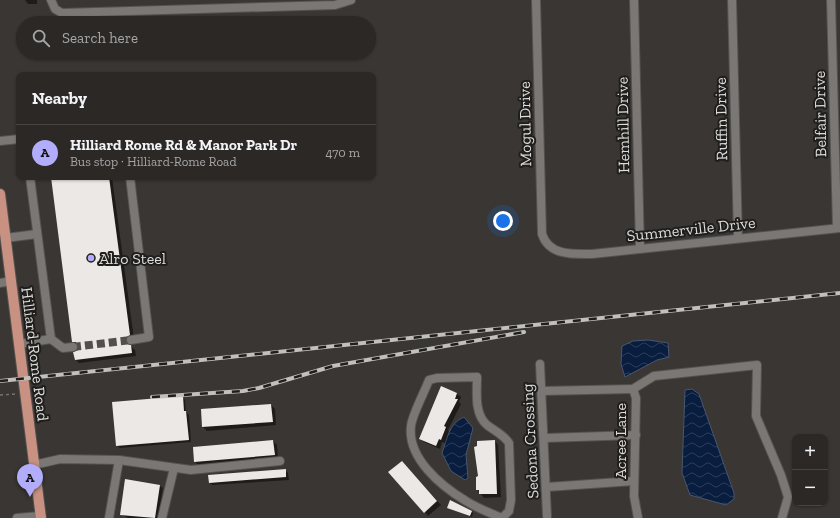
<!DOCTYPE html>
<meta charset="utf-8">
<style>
:root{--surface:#2b2826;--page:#373432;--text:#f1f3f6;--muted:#a6a6a7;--line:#474443;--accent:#b1adfa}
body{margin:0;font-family:"Zilla Slab",serif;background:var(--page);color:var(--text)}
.controls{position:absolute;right:12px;bottom:12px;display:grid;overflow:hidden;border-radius:8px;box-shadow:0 1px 3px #0004}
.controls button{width:36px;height:36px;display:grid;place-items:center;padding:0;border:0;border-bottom:1px solid var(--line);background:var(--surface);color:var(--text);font:20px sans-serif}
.you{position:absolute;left:503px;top:221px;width:14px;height:14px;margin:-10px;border:3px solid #fff;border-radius:50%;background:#1a73e8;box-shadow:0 0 0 6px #1a73e833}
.badge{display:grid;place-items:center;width:26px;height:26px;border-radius:50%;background:var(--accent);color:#111;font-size:13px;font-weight:700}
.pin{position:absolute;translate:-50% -33px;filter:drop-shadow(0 1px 2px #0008)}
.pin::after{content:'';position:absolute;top:21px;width:14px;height:12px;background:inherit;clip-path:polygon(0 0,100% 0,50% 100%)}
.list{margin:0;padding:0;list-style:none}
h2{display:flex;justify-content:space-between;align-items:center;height:52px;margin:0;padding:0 16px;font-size:17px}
h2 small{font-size:13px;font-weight:400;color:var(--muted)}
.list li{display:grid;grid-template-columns:26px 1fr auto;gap:12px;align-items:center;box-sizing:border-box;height:56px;padding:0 16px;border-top:1px solid var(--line)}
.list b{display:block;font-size:15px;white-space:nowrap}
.list p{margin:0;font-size:13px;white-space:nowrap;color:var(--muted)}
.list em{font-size:13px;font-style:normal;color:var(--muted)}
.icon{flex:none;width:22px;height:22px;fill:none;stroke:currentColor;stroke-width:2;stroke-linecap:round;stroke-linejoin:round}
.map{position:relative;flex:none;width:840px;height:518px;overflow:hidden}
.search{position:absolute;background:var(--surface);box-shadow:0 1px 3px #0004;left:16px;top:16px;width:360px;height:44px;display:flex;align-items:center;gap:10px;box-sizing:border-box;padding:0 14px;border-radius:22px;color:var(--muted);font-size:15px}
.panel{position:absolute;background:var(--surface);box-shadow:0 1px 3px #0004;left:16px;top:72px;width:360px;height:108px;border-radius:8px}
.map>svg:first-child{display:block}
</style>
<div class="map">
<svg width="840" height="518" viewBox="0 0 840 518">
<defs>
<pattern id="water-waves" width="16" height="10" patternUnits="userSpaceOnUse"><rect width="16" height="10" fill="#091d3f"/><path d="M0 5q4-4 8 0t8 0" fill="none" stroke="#2c3d5a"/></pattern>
</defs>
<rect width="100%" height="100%" fill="#393633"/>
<!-- water -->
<g fill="url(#water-waves)" stroke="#49566e">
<polygon points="648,340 668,343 669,357 657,360 625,377 621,364 622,346 633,341"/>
<polygon points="692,389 699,394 734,493 734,499 726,505 690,495 682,473 685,390"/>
<path d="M 464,417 L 473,428 L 466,455 L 468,478 L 465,480 L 451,471 L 442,453 C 447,439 449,423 464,417 Z"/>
</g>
<!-- shadow -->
<g fill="#0007">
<polygon points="25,0 37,0 37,4 28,4"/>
<polygon points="52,177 112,177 134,339 129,345 135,350 136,356 79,363 75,359 79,346 73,341"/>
<polygon points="457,394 461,397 459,402 461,404 448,430 449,431 445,443 442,442 440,449 424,442 420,439"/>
<polygon points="182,397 185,400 186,412 189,415 191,442 120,448 117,446"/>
<polygon points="271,405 275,409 276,425 207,431 203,427"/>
<polygon points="273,441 277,445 278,459 199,466 195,462"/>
<polygon points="495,441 498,445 501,497 484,498 477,489 479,477"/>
<polygon points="406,466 441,505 428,516 425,512"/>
<polygon points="285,470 288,473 289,480 212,485 210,483"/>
<polygon points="126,480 160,486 163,488 158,518 128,518 121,514"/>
<polygon points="448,508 471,511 473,513 472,517"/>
</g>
<!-- building -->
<g fill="#ece8e5">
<polygon points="51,177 109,177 130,335 126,341 127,344 131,345 132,353 75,360 73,352 78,350 78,346 76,342 72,342"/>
<polygon points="441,386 457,393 455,399 458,399 444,426 446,427 441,440 439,439 436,446 419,439"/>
<polygon points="183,396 184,411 186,411 189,440 116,446 112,402"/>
<polygon points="271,404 273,422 202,427 201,409"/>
<polygon points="273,440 275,455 194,462 193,447"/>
<polygon points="495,440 497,494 479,494 479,490 476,490 476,477 478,476 474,447 477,446 477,441"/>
<polygon points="402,461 437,501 424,513 388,472"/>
<polygon points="286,469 286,477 209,483 208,475"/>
<polygon points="125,479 160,485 155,518 120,515"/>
<polygon points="450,500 472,511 470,516 447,508"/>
</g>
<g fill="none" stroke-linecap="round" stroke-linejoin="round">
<!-- minor-tunnel -->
<polyline stroke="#524f4c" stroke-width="8" stroke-dasharray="8 4" stroke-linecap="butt" points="73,347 131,340"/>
<!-- minor casing -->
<g stroke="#555250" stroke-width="10">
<g id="minor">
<polyline points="51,0 55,9 62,13 335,5 351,0"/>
<path d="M 536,0 L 542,234 C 549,256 573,254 592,254 L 840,228"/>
<polyline points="634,0 640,249"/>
<polyline points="732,0 738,238"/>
<polyline points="831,0 837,228"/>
<polyline points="0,141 19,139"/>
<polyline points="130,177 149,337 131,340"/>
<polyline points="6,238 37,234"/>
<polyline points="0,283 11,281"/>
<polyline points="51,339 63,348 73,347"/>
<polyline points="19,344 51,339 30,177"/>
<polyline points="540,364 547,516"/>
<polyline points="541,391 633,389"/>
<polyline points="545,438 636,435"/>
<polyline points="34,465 60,459 119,460 191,470 280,461"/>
<polyline points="547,487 634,481"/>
<polyline points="17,518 40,516"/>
<polyline points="109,518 119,460"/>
<polyline points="162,518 174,468"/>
<path d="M 502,518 C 490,513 477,508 466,501 C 441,486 407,458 411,426 C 412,415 425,391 429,380 L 437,378 L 477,377 C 477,392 474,414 487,425 C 495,431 504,435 509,443 L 511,500 L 509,511 L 502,518"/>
<polyline points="638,518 634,496 636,398 633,389 654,376 757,365 756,416 781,475 788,497 782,518"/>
</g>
</g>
<!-- major casing -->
<g stroke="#555250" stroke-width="12">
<polyline id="major" points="0,194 41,518"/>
</g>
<!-- path -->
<polyline stroke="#777472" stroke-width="1.5" stroke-dasharray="3 3" stroke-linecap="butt" points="0,395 16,394"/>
<!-- minor -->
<use href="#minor" stroke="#7b7774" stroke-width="8"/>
<!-- major -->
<use href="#major" stroke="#c89182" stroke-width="10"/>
<!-- rail casing -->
<g stroke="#c2c0be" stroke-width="4">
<g id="rail">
<polyline points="0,381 840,293"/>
<polyline points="152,397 243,391 259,388 333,366 524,332"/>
</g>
</g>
<!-- rail -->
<use href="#rail" stroke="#1f1e1c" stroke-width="2.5" stroke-dasharray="8" stroke-linecap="butt"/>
</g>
<!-- markers -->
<circle fill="#b1adfa" stroke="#1f1e1c" stroke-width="1.5" cx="91" cy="258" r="4"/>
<g text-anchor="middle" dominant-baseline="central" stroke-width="4" stroke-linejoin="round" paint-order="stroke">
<!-- street labels -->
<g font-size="16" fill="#dedcda" stroke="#1f1e1c">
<text transform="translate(820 114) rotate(-91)">Belfair Drive</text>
<text transform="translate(721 119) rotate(-91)">Ruffin Drive</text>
<text transform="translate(525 124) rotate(-91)">Mogul Drive</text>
<text transform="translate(623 125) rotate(-91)">Hemhill Drive</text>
<text transform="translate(691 229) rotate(-6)">Summerville Drive</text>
<text transform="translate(35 354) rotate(83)">Hilliard-Rome Road</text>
<text transform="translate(530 441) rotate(-93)">Sedona Crossing</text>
<text transform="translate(620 441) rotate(-90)">Acree Lane</text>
</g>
<!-- poi labels -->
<g font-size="16" fill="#dedcda" stroke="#1f1e1c" text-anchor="start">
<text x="99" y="258">Alro Steel</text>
</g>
</g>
</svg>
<div class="controls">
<button>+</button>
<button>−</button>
</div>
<div class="you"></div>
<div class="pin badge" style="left:30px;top:497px">A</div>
<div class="search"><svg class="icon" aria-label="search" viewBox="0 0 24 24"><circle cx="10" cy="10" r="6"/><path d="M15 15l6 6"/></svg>Search here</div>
<section class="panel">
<h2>Nearby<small></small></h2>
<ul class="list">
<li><span class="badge">A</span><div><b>Hilliard Rome Rd &amp; Manor Park Dr</b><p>Bus stop · Hilliard-Rome Road</p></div><em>470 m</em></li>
</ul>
</section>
</div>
